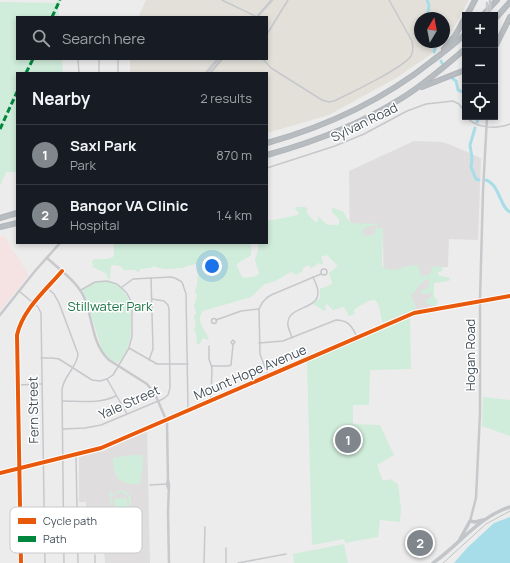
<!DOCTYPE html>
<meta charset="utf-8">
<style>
:root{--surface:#171b24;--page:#242831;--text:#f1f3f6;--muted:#9ea1a6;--line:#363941;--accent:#7f868c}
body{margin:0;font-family:Manrope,sans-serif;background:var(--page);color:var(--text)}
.controls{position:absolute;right:12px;top:12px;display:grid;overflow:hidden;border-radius:0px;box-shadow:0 2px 6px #0003}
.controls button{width:36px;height:36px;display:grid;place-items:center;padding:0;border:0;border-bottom:1px solid var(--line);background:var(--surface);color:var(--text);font:20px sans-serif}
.compass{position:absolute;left:414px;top:12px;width:36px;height:36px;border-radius:50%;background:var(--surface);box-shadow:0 2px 6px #0003;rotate:10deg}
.you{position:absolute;left:212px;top:266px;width:14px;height:14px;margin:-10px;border:3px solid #fff;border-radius:50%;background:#1a73e8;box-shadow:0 0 0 6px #1a73e833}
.badge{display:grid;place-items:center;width:26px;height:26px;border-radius:50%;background:var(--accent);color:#fff;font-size:13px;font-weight:700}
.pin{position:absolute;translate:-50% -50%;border:2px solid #fff;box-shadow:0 1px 4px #0006}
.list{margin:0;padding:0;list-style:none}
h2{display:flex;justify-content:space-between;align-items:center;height:52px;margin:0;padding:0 16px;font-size:17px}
h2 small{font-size:13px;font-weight:400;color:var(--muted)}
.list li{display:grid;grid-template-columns:26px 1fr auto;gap:12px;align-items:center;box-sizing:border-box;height:60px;padding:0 16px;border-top:1px solid var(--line)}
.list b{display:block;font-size:15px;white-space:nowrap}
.list p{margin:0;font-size:13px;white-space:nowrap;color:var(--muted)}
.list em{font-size:13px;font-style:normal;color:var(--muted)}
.icon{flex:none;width:22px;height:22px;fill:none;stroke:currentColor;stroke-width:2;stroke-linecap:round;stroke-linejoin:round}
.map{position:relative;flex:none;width:510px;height:563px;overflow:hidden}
.search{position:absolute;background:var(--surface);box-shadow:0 2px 6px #0003;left:16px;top:16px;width:252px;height:44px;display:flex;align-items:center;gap:10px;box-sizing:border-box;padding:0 14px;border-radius:0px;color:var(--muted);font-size:15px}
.panel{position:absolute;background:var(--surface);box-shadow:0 2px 6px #0003;left:16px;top:72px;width:252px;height:172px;border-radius:0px}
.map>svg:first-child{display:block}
</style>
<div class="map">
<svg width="510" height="563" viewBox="0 0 510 563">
<rect width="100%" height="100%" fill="#edecec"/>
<!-- commercial -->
<polygon fill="#e2e0d9" points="146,0 469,0 452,31 444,40 444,18 420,18 420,42 442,42 430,55 396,78 329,115 267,133 267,73 130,73 130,59 267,59 267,17 128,17 128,16 139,16"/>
<!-- education -->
<g fill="#dfddde">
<polygon points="414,141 442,142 451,145 481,158 478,240 449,239 448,267 434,267 432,307 411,311 384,322 383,231 350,254 349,171"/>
<polygon points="147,431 150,563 105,563 104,550 93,550 93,537 96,537 94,528 86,528 86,502 79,502 79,457 103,451"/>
</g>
<!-- medical -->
<polygon fill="#f4e3e2" points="4,236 29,275 0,311 0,237"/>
<!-- green -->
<g fill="#d0ecda" fill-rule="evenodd">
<polygon points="58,0 61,0 58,8 59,17 17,17 17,59 62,59 63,73 17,73 17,172 6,172 0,186 0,2 56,3"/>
<path d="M 296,207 L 305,207 L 308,210 L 306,211 C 307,214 314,221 316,222 L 318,221 L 318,216 C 327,224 323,225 337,225 L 339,224 L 339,219 L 332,212 L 332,208 C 336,208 339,211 343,211 L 348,220 L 352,223 L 381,224 L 366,227 L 362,231 L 363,234 L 366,236 L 374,235 L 376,228 L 383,228 L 382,265 L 384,268 L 395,270 L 407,266 L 418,265 L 421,275 L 423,276 L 430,274 L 432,267 L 439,266 L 443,268 L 441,272 L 438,272 L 438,275 L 450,278 L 449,281 L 434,283 L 434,296 L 438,301 L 436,306 L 432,306 L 424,302 L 432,296 L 431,292 L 423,295 L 421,290 L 429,287 L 429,280 L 426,279 L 416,289 L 416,291 L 411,295 L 415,304 L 416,310 L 405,313 L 383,323 C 379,315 382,307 375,300 C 368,300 360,305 354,310 L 355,314 L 349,316 L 344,307 L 333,310 L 327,304 L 325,306 L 326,310 L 323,311 L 320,308 L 313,304 L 320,298 L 320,289 L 330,285 L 332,283 L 329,273 L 338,266 L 327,255 L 321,257 L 323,263 L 322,265 L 319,263 L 311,268 L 308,265 L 303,268 L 303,271 L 296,275 L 291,272 L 275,281 L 265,284 L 251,297 L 203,311 C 195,322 205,329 209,339 L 208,340 L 203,338 L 199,345 L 196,343 L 197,337 L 194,329 L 196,326 L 194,316 L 196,313 L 194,306 L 197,295 L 195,291 L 197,285 L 198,273 L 196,264 L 186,266 L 184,268 C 174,268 163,271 154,266 L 151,268 L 140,269 L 139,272 L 137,272 L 136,270 C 129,269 124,273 121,266 L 113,265 L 111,266 L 110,279 L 108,279 L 107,274 L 93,267 L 92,262 L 94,259 L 107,259 L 113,257 L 114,255 L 114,243 L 250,243 C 255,259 247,256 237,264 L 237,267 L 243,278 L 257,276 L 259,273 L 255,260 L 258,250 L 258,243 L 267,243 L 267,221 L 298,215 L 299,213 L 295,209 Z"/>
<path d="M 102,281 C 128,283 131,301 131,322 C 131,329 131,337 129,344 C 127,351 122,358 118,363 L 111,360 L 102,350 L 87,301 L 82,290 L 94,283 Z"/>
<polygon points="410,317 411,369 370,370 369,405 353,405 353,424 380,425 394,455 377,465 383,481 390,479 398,484 401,509 400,522 380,520 378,537 345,543 344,539 312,545 307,361"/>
<polygon points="483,397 510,400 510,436 482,426"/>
<path d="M 132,455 L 141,455 L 143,457 L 143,466 L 140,484 C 120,485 113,479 113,458 Z"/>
<path d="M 111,490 L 112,495 C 117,490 126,488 130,496 C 132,500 131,505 131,509 C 131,517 134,531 124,534 C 119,535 116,533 112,530 L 110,532 L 110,491 ZM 120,492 L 127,495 C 130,500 131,521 129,527 C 128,531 125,532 122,533 L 115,530 C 111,526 110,503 112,497 C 114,494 117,493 120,492 Z"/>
<polygon points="127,498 128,527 115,527 114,499"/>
<polygon points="344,544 348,563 294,563 293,554"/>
</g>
<!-- water -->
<polygon fill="#a6dde8" points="510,517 510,563 454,563 467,548 494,523"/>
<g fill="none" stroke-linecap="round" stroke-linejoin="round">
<!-- river -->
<g stroke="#a6dde8" stroke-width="3">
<polyline points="427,0 429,5 428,13 436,18"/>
<polyline points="434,52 437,42"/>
<polyline points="441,61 442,63"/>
<polyline points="452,78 456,81 458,90 465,93"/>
<polyline points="477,122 478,117"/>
<polyline points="475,128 470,145 472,158 471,167 476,179 479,180"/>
<path d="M 486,180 C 500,185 500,208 510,212"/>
</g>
<!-- highway casing -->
<g stroke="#b2b6bb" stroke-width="6">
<g id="highway">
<polyline points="467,15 475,0"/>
<polyline points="483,15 497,0"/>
<polyline points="495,19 510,2"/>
<polyline points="495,47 510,17"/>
<polyline points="444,49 455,36 465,18"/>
<polyline points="422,87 465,70"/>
<path d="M 267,143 C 328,126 383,100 432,61 C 444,52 455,44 465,34"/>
<path d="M 267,155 C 314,142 361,124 402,98 C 425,84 445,66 465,49"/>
<polyline points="0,218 17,213"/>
<polyline points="0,227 17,223"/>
</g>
</g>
<!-- street -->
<g stroke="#c6c8cb" stroke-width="1.5">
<polyline points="222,0 257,17"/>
<polyline points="267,34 288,0"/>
<polyline points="78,59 79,73"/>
<polyline points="99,59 99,73"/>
<polyline points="118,59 118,73"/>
<path d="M 263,59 L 271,68 L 322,100 L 329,102 L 334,101 C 349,94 403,68 411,56 C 414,51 413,46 412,41 L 389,0"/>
<path d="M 467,117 C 475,129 498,129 510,124"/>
<polyline points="267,168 335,146 364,134 407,111 426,104 453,101 459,104 465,112"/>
<circle cx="324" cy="272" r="3"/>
<polyline points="122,287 133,279 171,277 175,278 182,282 186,294 188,410"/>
<path d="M 47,288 L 54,294 L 59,303 L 78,354 C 77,368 63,376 62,390 L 64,563"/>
<polyline points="19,291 38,307 41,313 45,563"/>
<circle cx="214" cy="321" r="2.5"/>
<polyline points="216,320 241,311 259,309"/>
<path d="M 292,338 C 291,334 289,330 288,326 C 285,305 319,311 318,292 C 318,287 315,282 313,277"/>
<path d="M 259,343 L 283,341 L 336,320 C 348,320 352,326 357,337"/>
<polyline points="209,346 209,359 212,368 211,400"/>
<polyline points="129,348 157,364 188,364"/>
<polyline points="41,358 52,358 59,359 92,380 100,381 107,379 113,375 129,348 132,336 132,308 130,299 126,292 117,284 107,281 95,282 81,290"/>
<polyline points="149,360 153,349 151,278"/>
<polyline points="212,366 228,366 231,365 233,345 235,342 233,340 231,342 233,345"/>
<path d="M 268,375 L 260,354 L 259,309 C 262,303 264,299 271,295 L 321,274"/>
<polyline points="107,379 127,414"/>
<polyline points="18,385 42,384"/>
<path d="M 63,401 C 80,401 100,404 116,396"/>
<polyline points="63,429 85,428 101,425 163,399 168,395 170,388 169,309 168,305 164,301 152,299"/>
<polyline points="76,455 78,563"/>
<polyline points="150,485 167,484"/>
<polyline points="226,548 226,563"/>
<polyline points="95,555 95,563"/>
<path d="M 21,563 L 17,335 C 23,309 46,290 62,271"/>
<polyline points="204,563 205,527"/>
<polyline points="238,563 286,554"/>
</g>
<!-- secondary -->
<g stroke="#c7c9cc" stroke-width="2.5">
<polyline points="257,17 272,0"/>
<polyline points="206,73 218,59"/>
<polyline points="210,73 222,59"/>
<path d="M 47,258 C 59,269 75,280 83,295 C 93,315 91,344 109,360 L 147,384 L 155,394 L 167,422 L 168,480 L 167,484 L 168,488"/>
<polyline points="0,315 35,271 60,243"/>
<polyline points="0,473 101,448 414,313 510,296"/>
<polyline points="168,481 169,484 168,512 169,563"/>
<polyline points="470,521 476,498 480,413 480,300 483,191 487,117"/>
</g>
<!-- primary -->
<g stroke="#c2c6c9" stroke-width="3.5">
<polyline points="460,539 470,521 475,522 483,520"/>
<path d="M 433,563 C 459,545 478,517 510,507"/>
</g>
<!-- highway -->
<use href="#highway" stroke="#b7bcc1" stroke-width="4"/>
<!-- rail -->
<polyline stroke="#c1c3c5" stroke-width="1" points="443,563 486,524 510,511"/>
<!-- secondary-bridge -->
<g stroke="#c7c9cc" stroke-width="2.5">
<polyline points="487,15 487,3"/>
<polyline points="490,15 490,0"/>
</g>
<!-- quiet -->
<g stroke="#00873e" stroke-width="3" stroke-dasharray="6 3" stroke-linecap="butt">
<polyline points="52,17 60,0"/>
<polyline points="26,73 33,59"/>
<polyline points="0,129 17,92"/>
</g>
<!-- cycleway casing -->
<g stroke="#fff" stroke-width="6">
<g id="cycleway">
<polyline points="0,473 101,448 414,313 510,296"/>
<path d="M 21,563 L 17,335 C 23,309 46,290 62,271"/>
</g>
</g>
<!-- cycleway -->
<use href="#cycleway" stroke="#e8590c" stroke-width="4"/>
</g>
<g text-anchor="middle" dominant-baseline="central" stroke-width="3" stroke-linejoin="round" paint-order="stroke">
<!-- street labels -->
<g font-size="13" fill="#444f58" stroke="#fff">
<text transform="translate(364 122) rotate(-26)">Sylvan Road</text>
<text transform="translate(470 355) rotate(-90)">Hogan Road</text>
<text transform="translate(250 372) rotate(-23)">Mount Hope Avenue</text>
<text transform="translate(129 402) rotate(-24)">Yale Street</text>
<text transform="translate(33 410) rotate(-91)">Fern Street</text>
</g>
<!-- park labels -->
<g font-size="13" fill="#1a7545" stroke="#fff">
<text x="110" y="306">Stillwater Park</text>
</g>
</g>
<!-- legend -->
<rect x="10" y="507" width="132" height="46" rx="6" fill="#fff" stroke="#c7cacd" stroke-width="1"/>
<rect x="18" y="518" width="18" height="6" fill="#e8590c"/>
<rect x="18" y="536" width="18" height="6" fill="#00873e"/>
<g font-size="11" fill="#444f58">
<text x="43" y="525">Cycle path</text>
<text x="43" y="543">Path</text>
</g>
</svg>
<div class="controls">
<button>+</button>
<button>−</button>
<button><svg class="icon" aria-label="locate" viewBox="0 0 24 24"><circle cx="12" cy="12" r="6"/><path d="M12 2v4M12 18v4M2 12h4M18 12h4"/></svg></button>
</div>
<svg class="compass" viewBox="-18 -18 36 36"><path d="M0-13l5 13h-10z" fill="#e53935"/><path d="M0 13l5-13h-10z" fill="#9ea1a6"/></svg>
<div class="you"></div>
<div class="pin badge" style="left:348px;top:440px">1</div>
<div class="pin badge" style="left:420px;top:543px">2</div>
<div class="search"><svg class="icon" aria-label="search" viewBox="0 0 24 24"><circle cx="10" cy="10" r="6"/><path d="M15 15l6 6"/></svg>Search here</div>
<section class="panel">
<h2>Nearby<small>2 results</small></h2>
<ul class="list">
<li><span class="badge">1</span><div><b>Saxl Park</b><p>Park</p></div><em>870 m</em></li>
<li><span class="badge">2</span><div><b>Bangor VA Clinic</b><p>Hospital</p></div><em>1.4 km</em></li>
</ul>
</section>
</div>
